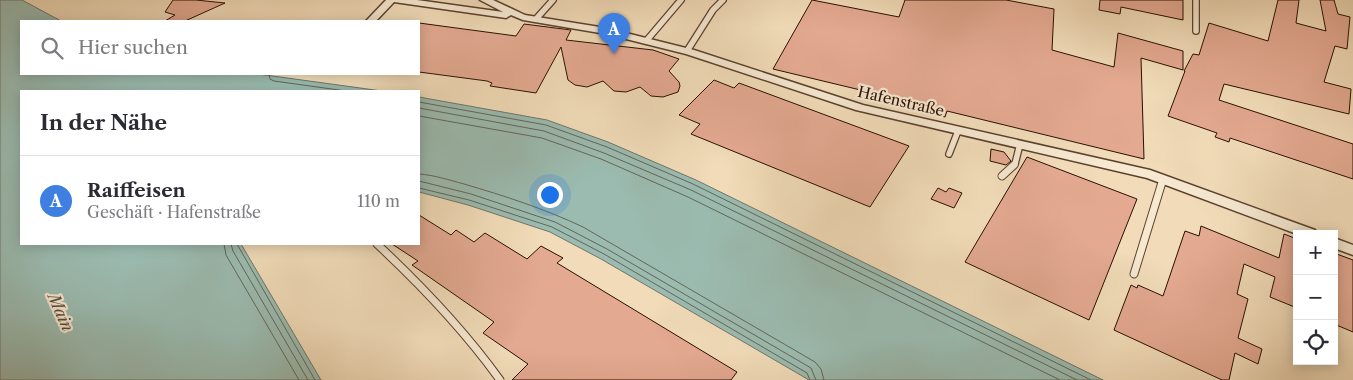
<!DOCTYPE html>
<html lang="de">
<meta charset="utf-8">
<style>
:root{--surface:#fff;--page:#f7f7f7;--text:#2b2b33;--muted:#7c7c81;--line:#e1e1e2;--accent:#8f2418}
body{margin:0;font-family:"Libre Caslon Text",serif;background:var(--page);color:var(--text)}
.controls{position:absolute;right:15px;bottom:15px;display:grid;overflow:hidden;border-radius:0px;box-shadow:0 2px 12px #0003}
.controls button{width:45px;height:45px;display:grid;place-items:center;padding:0;border:0;border-bottom:1px solid var(--line);background:var(--surface);color:var(--text);font:25px sans-serif}
.you{position:absolute;left:549px;top:194px;width:18px;height:18px;margin:-12px;border:4px solid #fff;border-radius:50%;background:#1a73e8;box-shadow:0 0 0 8px #1a73e833}
.badge{display:grid;place-items:center;width:32px;height:32px;border-radius:50%;background:var(--accent);color:#fff;font-size:16px;font-weight:700}
.pin{position:absolute;translate:-50% -41px;filter:drop-shadow(0 1px 2px #0008)}
.pin::after{content:'';position:absolute;top:26px;width:18px;height:15px;background:inherit;clip-path:polygon(0 0,100% 0,50% 100%)}
.list{margin:0;padding:0;list-style:none}
h2{display:flex;justify-content:space-between;align-items:center;height:65px;margin:0;padding:0 20px;font-size:21px}
h2 small{font-size:16px;font-weight:400;color:var(--muted)}
.list li{display:grid;grid-template-columns:32px 1fr auto;gap:15px;align-items:center;box-sizing:border-box;height:90px;padding:0 20px;border-top:1px solid var(--line)}
.list b{display:block;font-size:19px;white-space:nowrap}
.list p{margin:0;font-size:16px;white-space:nowrap;color:var(--muted)}
.list em{font-size:16px;font-style:normal;color:var(--muted)}
.icon{flex:none;width:28px;height:28px;fill:none;stroke:currentColor;stroke-width:2;stroke-linecap:round;stroke-linejoin:round}
.map{position:relative;flex:none;width:1353px;height:380px;overflow:hidden}
.search{position:absolute;background:var(--surface);box-shadow:0 2px 12px #0003;left:20px;top:20px;width:400px;height:55px;display:flex;align-items:center;gap:12px;box-sizing:border-box;padding:0 18px;border-radius:0px;color:var(--muted);font-size:19px}
.panel{position:absolute;background:var(--surface);box-shadow:0 2px 12px #0003;left:20px;top:90px;width:400px;height:155px;border-radius:0px}
.map>svg:first-child{display:block}
</style>
<div class="map">
<svg width="1353" height="380" viewBox="0 0 1353 380">
<rect width="100%" height="100%" fill="#f1dbb8"/>
<filter id="stains"><feTurbulence type="fractalNoise" baseFrequency=".004" numOctaves="4"/><feColorMatrix values="0 0 0 0 .2 0 0 0 0 .09 0 0 0 0 .02 0 0 0 .5 -.17"/></filter>
<radialGradient id="worn" r=".72"><stop offset=".6" stop-color="#630" stop-opacity="0"/><stop offset="1" stop-color="#630" stop-opacity=".3"/></radialGradient>
<!-- water -->
<g fill="#9bbbb0" stroke="#6e766a">
<polygon points="0,0 22,0 61,21 21,21 21,74 258,74 382,91 21,91 21,244 241,244 321,380 0,380"/>
<polygon points="419,97 547,120 608,142 696,180 1103,380 809,380 601,259 550,232 468,205 419,192"/>
</g>
<g fill="none" stroke-linecap="round" stroke-linejoin="round">
<!-- shore -->
<g stroke="#636558" stroke-width="1">
<polyline points="269,74 270,79 274,81 346,91"/>
<polyline points="419,102 546,125 607,147 693,184 1091,380"/>
<polyline points="419,108 544,131 604,153 691,190 1077,380"/>
<polyline points="419,116 542,138 601,159 688,197 1060,380"/>
<path d="M 419,174 C 434,175 449,180 464,184 C 505,196 545,209 583,227 L 815,362 L 821,369 L 824,380"/>
<polyline points="419,181 471,194 555,222 607,249 811,368 816,380"/>
<polyline points="419,188 469,200 552,227 604,254 807,373 810,380"/>
<polyline points="224,244 226,255 299,380"/>
<polyline points="231,244 233,251 308,380"/>
<polyline points="237,244 315,380"/>
</g>
</g>
<!-- building -->
<g fill="#e3a991" stroke="#2b0f00">
<polygon points="173,0 196,0 225,3 185,21 165,21 175,15 165,12"/>
<polygon points="812,0 899,17 905,0 1006,0 1054,9 1052,50 1114,67 1118,33 1183,51 1183,70 1141,58 1144,159 947,111 945,117 896,105 898,99 773,69"/>
<polygon points="1100,0 1183,0 1183,20 1121,7 1120,14 1099,10"/>
<polygon points="1278,0 1299,0 1296,23 1326,31 1320,0 1334,0 1338,14 1350,17 1347,49 1335,46 1324,82 1351,89 1349,114 1224,84 1219,100 1353,144 1353,179 1230,138 1229,142 1215,137 1217,133 1168,116 1185,71 1184,71 1193,54 1199,55 1209,23 1268,41"/>
<polygon points="419,23 516,36 524,24 571,30 566,40 653,50 679,59 669,71 679,82 680,86 678,92 663,97 651,96 640,87 626,92 614,91 603,81 587,87 575,85 568,80 561,47 536,93 490,86 492,83 487,81 419,72"/>
<polygon points="714,80 734,88 739,83 909,146 870,207 691,134 700,124 679,115"/>
<polygon points="991,149 1004,152 1011,161 1006,165 990,161"/>
<polygon points="1027,157 1137,199 1089,320 965,262"/>
<polygon points="938,188 946,192 949,188 962,193 954,208 931,199"/>
<polygon points="419,215 451,235 456,230 474,242 485,233 527,259 541,246 563,258 557,263 737,372 731,380 512,380 528,364 483,333 494,322 412,265 418,261 392,244 419,244"/>
<polygon points="1201,226 1279,258 1284,234 1297,239 1297,308 1270,297 1275,277 1244,264 1237,294 1248,299 1238,338 1262,349 1258,364 1235,353 1229,380 1222,380 1114,330 1131,285 1137,288 1138,285 1163,296 1185,231 1199,236"/>
<polygon points="1334,253 1353,260 1353,332 1334,324"/>
</g>
<g fill="none" stroke-linecap="round" stroke-linejoin="round">
<!-- lane-far1 casing -->
<g stroke="#5c422e" stroke-width="8">
<g id="lane-far1">
<polyline points="1196,0 1196,31"/>
<polyline points="536,19 553,0"/>
<polyline points="647,40 681,0"/>
<polyline points="687,51 713,10 723,0"/>
<polyline points="949,154 958,131"/>
<polyline points="1013,166 1015,164 1020,144"/>
</g>
</g>
<!-- lane casing -->
<g stroke="#5c422e" stroke-width="9">
<g id="lane">
<polyline points="1002,176 1014,165"/>
<path d="M 377,244 C 422,286 464,330 500,380"/>
<polyline points="1134,274 1163,179"/>
</g>
</g>
<!-- street casing -->
<g stroke="#5c422e" stroke-width="3">
<g id="street">
<polygon points="386,0 417,0 503,12 480,0 493,0 525,15 606,28 694,50 863,105 1150,170 1315,230 1316,234 1297,234 1147,178 856,110 686,54 606,34 523,20 511,15 506,18 394,2 376,21 366,21"/>
<polygon points="1334,238 1353,245 1353,255 1334,248"/>
</g>
</g>
<!-- lane-far1 -->
<use href="#lane-far1" stroke="#f6e8d1" stroke-width="5.5"/>
<!-- lane -->
<use href="#lane" stroke="#f6e8d1" stroke-width="7"/>
<!-- street -->
<use href="#street" fill="#f6e8d1" fill-rule="evenodd"/>
</g>
<g text-anchor="middle" dominant-baseline="central" stroke-width="4.5" stroke-linejoin="round" paint-order="stroke">
<!-- street labels -->
<g font-size="15" fill="#2b0f00" stroke="#f6e8d1">
<text transform="translate(901 101) rotate(13)">Hafenstraße</text>
</g>
<!-- water labels -->
<g font-size="16" font-style="italic" fill="#524b3e" stroke="#f6e8d1">
<text transform="translate(61 312) rotate(66)">Main</text>
</g>
</g>
<rect width="100%" height="100%" filter="url(#stains)"/>
<rect width="100%" height="100%" fill="url(#worn)"/>
</svg>
<div class="controls">
<button>+</button>
<button>−</button>
<button><svg class="icon" aria-label="locate" viewBox="0 0 24 24"><circle cx="12" cy="12" r="6"/><path d="M12 2v4M12 18v4M2 12h4M18 12h4"/></svg></button>
</div>
<div class="you"></div>
<div class="pin badge" style="left:614px;top:54px;background:#3f7fe0">A</div>
<div class="search"><svg class="icon" aria-label="search" viewBox="0 0 24 24"><circle cx="10" cy="10" r="6"/><path d="M15 15l6 6"/></svg>Hier suchen</div>
<section class="panel">
<h2>In der Nähe<small></small></h2>
<ul class="list">
<li><span class="badge" style="background:#3f7fe0">A</span><div><b>Raiffeisen</b><p>Geschäft · Hafenstraße</p></div><em>110 m</em></li>
</ul>
</section>
</div>
